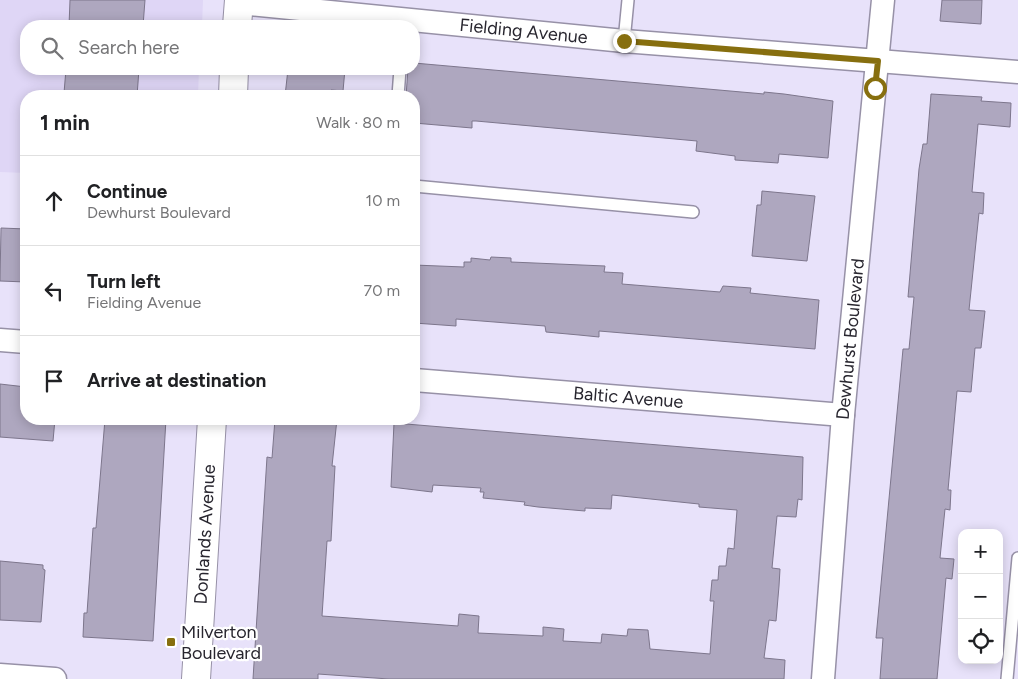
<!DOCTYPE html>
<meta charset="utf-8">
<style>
:root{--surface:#fff;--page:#f2f2f2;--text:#202124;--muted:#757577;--line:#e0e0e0}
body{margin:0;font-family:Figtree,sans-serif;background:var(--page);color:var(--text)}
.controls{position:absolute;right:15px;bottom:15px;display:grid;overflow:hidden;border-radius:10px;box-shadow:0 2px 12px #0003}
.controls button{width:45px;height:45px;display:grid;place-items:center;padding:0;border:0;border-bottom:1px solid var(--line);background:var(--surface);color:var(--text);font:25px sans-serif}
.stop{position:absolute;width:15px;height:15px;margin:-11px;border:4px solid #876f0f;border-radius:50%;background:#fff}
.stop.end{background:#876f0f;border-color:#fff;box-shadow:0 1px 5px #0008}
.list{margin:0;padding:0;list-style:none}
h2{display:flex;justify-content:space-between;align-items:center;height:65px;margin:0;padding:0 20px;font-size:21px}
h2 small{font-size:16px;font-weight:400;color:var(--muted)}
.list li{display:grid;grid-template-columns:32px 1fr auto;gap:15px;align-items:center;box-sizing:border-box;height:90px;padding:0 20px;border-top:1px solid var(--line)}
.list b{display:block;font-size:19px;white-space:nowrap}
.list p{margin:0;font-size:16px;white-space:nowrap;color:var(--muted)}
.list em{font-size:16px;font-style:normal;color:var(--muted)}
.icon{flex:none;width:28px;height:28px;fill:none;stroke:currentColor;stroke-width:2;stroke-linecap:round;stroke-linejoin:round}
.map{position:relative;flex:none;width:1018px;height:679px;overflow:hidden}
.search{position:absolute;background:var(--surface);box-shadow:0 2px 12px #0003;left:20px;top:20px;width:400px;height:55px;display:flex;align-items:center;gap:12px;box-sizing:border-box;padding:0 18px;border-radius:20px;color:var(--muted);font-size:19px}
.panel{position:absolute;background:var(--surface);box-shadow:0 2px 12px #0003;left:20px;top:90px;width:400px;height:335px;border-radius:20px}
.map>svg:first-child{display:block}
</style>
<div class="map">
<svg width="1018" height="679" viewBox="0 0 1018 679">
<rect width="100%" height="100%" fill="#e8e2fa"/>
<!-- built -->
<polygon fill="#dfd6f6" points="0,0 203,0 202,26 26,26 26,69 199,69 198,96 26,96 26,173 0,172"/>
<!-- building -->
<g fill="#aea7bf" stroke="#7d768c">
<polygon points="70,0 145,0 143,26 69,26"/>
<polygon points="942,0 982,0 981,24 940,21"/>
<polygon points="414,63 764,94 764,92 784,94 833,101 828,158 779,154 778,163 735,160 735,156 696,151 697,141 476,121 472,121 472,128 414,123 414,96 406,96 408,69 414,69"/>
<polygon points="66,69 139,69 137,96 64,93"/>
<polygon points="288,69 345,69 343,91 331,90 330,96 285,96"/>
<polygon points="931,94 982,97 981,101 1011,103 1010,127 978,124 972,192 984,193 983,214 979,213 969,310 985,311 981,348 975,348 971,392 957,391 948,490 951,490 950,510 945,509 940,558 954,559 952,579 946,578 937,679 880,679 883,638 876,638 903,349 909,349 914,297 908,297 919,169 923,144 927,144"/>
<polygon points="762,191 815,196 807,261 752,256 757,205 761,205"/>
<polygon points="1,228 26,229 26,282 0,281"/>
<polygon points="491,257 511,258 511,262 605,266 604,272 623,273 622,284 720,292 723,286 751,288 750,293 819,300 815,349 599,331 599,337 579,335 546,332 545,326 456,319 456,326 414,323 414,265 464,267 464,262 471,262 471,258 490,260"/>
<polygon points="0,384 26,387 26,419 55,419 53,441 0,437"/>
<polygon points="105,419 166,419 153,641 83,637 84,613 87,613 93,528 96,528"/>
<polygon points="275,419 337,419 332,466 335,466 331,541 327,541 322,616 458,626 459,614 479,616 478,633 543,636 543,627 564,629 563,641 601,643 602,634 627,636 628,629 648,630 650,649 710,654 714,601 710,601 712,580 718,580 719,566 726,566 728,548 734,549 737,510 699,507 699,504 612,495 611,509 585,508 585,511 538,507 524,505 525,502 483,498 484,492 480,492 481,488 433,485 432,492 391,487 394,423 803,457 802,500 798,499 796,517 777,516 772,568 780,569 779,586 776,621 769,620 764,658 785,660 784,679 389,679 318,674 318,679 253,679 267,457 272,458"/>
<polygon points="0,561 43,565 43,569 45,570 41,622 0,620"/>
</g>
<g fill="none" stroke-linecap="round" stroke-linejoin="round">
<!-- lane casing -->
<g stroke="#9791a7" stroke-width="14">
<g id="lane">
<polyline points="624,41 628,0"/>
<polyline points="398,96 400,69"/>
<polyline points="414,186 693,212"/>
<polyline points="1007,679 1018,558"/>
</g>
</g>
<!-- street casing -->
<g stroke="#9791a7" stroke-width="25">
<g id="street">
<path id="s1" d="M 239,3 L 624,41 L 1018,72"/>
<polyline points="0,340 26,342"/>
<path id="s2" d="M 414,380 L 843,415"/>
<polyline points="0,675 55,679"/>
<path id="s3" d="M 823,679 L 843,415 L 883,0"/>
</g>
</g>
<!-- secondary casing -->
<g stroke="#9791a7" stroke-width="30">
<g id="secondary">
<polyline points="237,26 239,0"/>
<polyline points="233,96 234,69"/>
<path id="s4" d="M 196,679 L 212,419"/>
</g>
</g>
<!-- lane -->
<use href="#lane" stroke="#fff" stroke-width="11"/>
<!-- street -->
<use href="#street" stroke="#fff" stroke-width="22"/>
<!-- secondary -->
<use href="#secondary" stroke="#fff" stroke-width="28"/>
</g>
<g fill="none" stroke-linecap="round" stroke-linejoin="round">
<!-- route -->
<polyline stroke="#876f0f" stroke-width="6" points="624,41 878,61 875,88"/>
</g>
<!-- markers -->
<rect fill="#876f0f" stroke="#fff" stroke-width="2" x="166" y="637" width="10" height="10" rx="2.5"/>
<g text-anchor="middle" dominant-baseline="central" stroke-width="4.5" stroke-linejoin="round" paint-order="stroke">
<!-- street labels -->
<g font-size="18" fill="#28262f" stroke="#fff">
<text stroke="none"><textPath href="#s1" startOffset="286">Fielding Avenue</textPath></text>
<text stroke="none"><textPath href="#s3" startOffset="341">Dewhurst Boulevard</textPath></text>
<text stroke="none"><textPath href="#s2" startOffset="215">Baltic Avenue</textPath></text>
<text stroke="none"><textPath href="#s4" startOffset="145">Donlands Avenue</textPath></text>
</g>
<!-- poi labels -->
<g font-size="18" fill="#28262f" stroke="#fff" text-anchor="start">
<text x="181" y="632">Milverton<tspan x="181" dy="21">Boulevard</tspan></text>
</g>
</g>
</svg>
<div class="controls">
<button>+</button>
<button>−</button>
<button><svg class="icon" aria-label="locate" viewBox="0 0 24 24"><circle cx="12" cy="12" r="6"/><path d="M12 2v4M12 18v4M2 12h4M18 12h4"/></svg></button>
</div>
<div class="stop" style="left:875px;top:88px"></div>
<div class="stop end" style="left:624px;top:41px"></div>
<div class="search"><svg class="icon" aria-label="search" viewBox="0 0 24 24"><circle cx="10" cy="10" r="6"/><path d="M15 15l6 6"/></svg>Search here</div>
<section class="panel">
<h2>1 min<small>Walk · 80 m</small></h2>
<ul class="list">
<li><svg class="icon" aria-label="ahead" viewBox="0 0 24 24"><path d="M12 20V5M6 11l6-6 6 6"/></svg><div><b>Continue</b><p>Dewhurst Boulevard</p></div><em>10 m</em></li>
<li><svg class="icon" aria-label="left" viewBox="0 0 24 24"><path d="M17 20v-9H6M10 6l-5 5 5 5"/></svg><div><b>Turn left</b><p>Fielding Avenue</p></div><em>70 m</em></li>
<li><svg class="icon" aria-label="arrive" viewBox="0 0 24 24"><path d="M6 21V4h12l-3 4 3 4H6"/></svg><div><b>Arrive at destination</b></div></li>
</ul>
</section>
</div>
